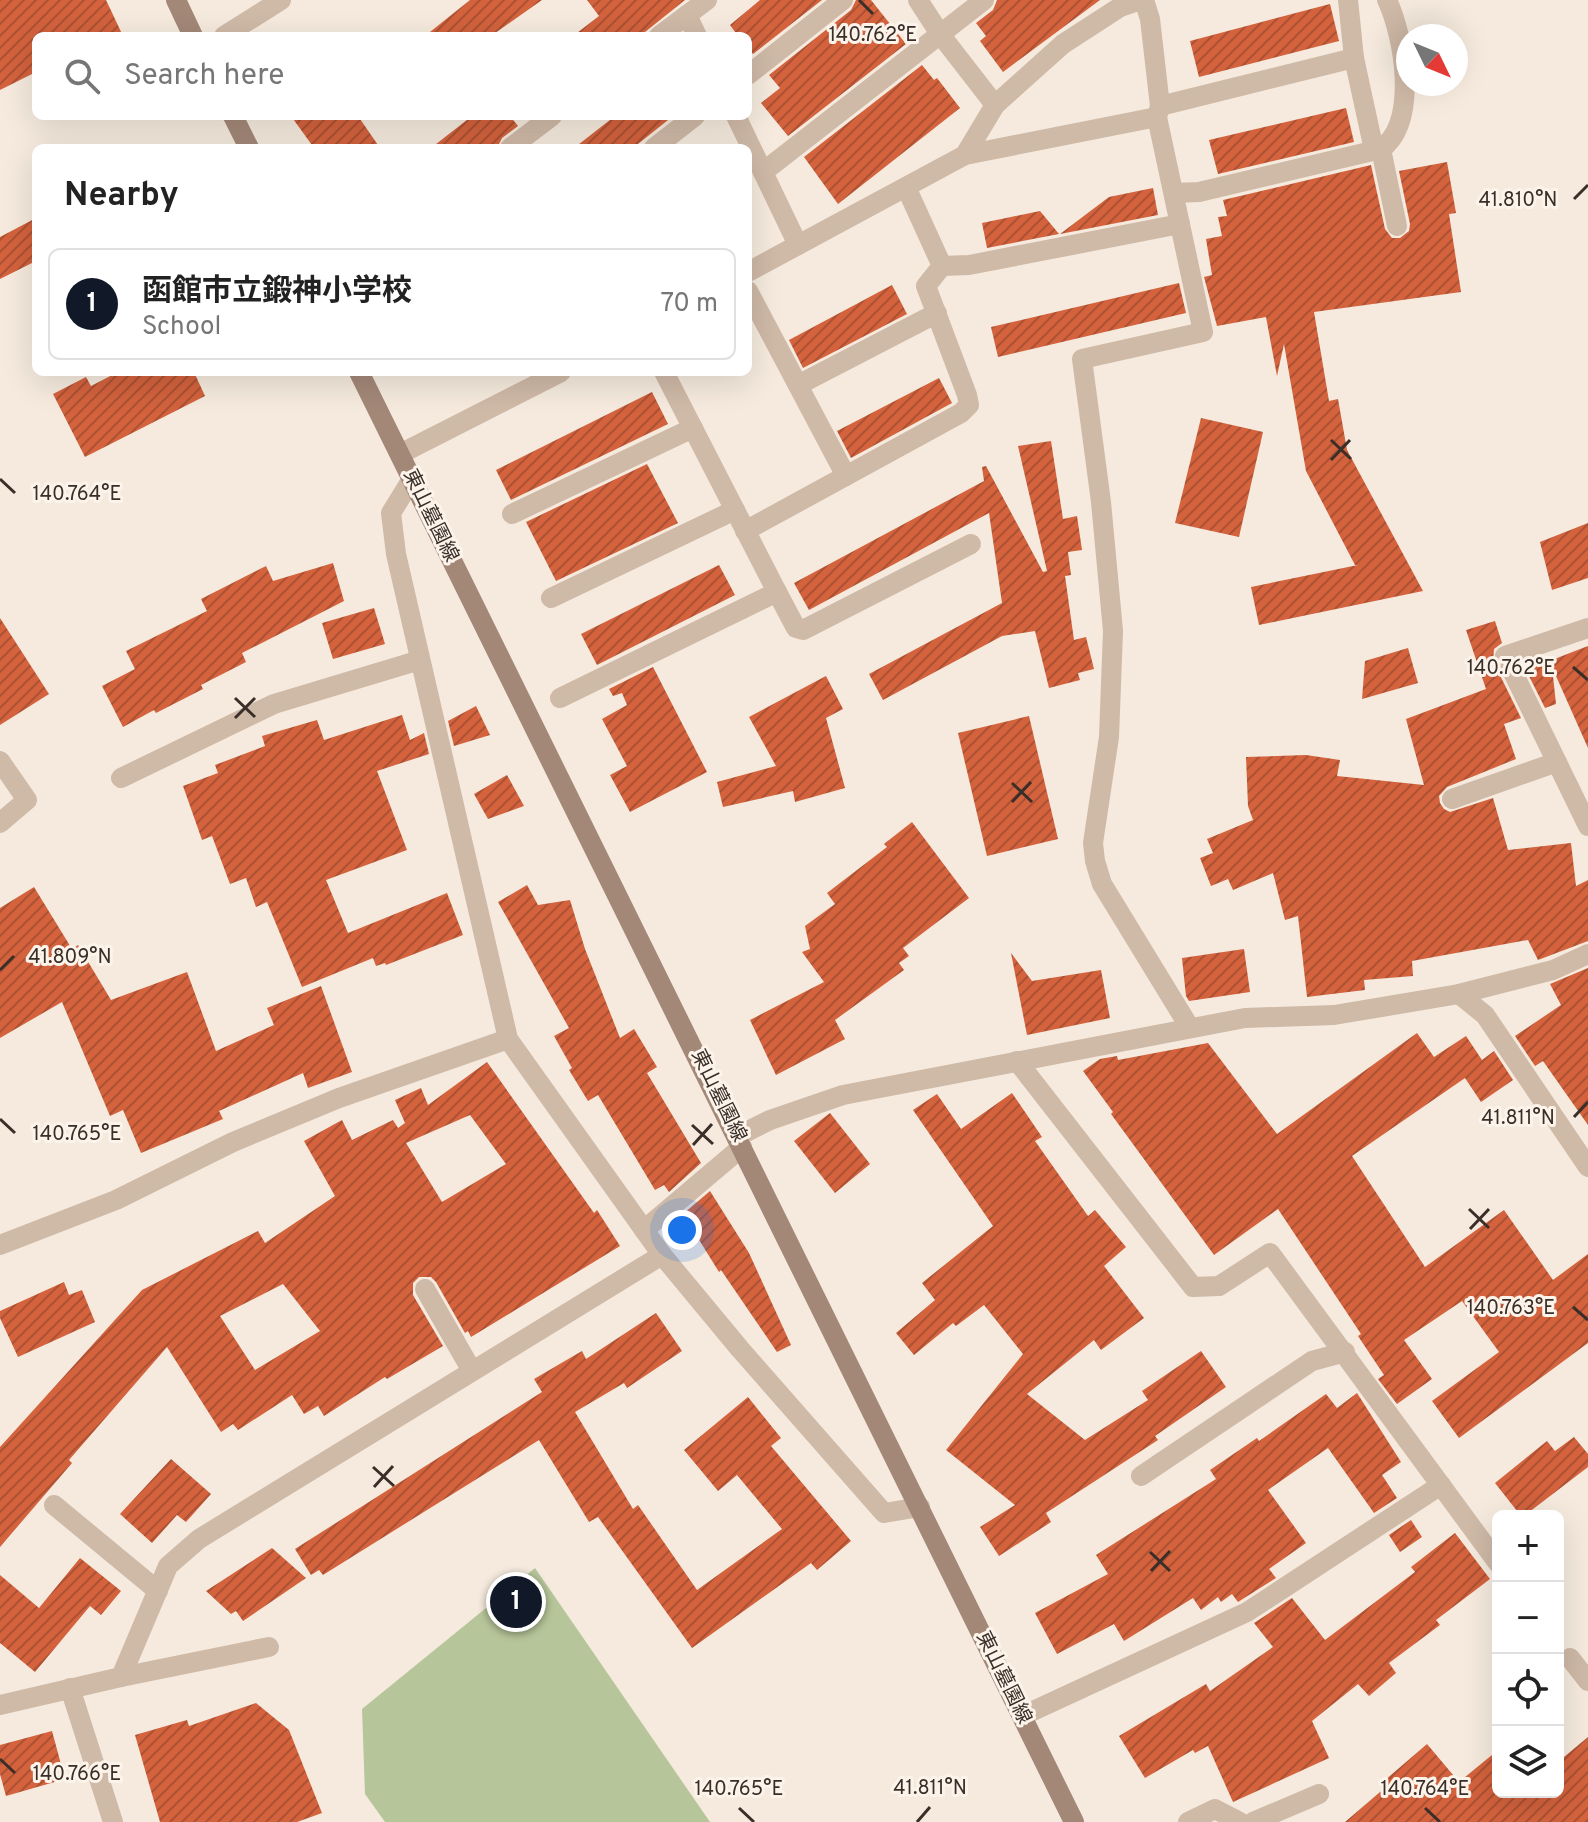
<!DOCTYPE html>
<meta charset="utf-8">
<style>
:root{--surface:#fff;--page:#f6f6f6;--text:#222;--muted:#767676;--line:#e0e0e0;--accent:#111827}
body{margin:0;font-family:Overpass,"Noto Sans JP",sans-serif;background:var(--page);color:var(--text)}
.controls{position:absolute;right:24px;bottom:24px;display:grid;overflow:hidden;border-radius:12px;box-shadow:0 8px 32px #0002}
.controls button{width:72px;height:72px;display:grid;place-items:center;padding:0;border:0;border-bottom:2px solid var(--line);background:var(--surface);color:var(--text);font:40px sans-serif}
.compass{position:absolute;left:1396px;top:24px;width:72px;height:72px;border-radius:50%;background:var(--surface);box-shadow:0 8px 32px #0002;rotate:133deg}
.you{position:absolute;left:682px;top:1230px;width:28px;height:28px;margin:-20px;border:6px solid #fff;border-radius:50%;background:#1a73e8;box-shadow:0 0 0 12px #1a73e833}
.badge{display:grid;place-items:center;width:52px;height:52px;border-radius:50%;background:var(--accent);color:#fff;font-size:26px;font-weight:700}
.pin{position:absolute;translate:-50% -50%;border:4px solid #fff;box-shadow:0 2px 8px #0006}
.list{margin:0;padding:0;list-style:none}
h2{display:flex;justify-content:space-between;align-items:center;height:104px;margin:0;padding:0 32px;font-size:34px}
h2 small{font-size:26px;font-weight:400;color:var(--muted)}
.list li{display:grid;grid-template-columns:52px 1fr auto;gap:24px;align-items:center;box-sizing:border-box;height:112px;margin:0 16px 16px;padding:0 16px;border:2px solid var(--line);border-radius:12px}
.list b{display:block;font-size:30px;white-space:nowrap}
.list p{margin:0;font-size:26px;white-space:nowrap;color:var(--muted)}
.list em{font-size:26px;font-style:normal;color:var(--muted)}
.icon{flex:none;width:44px;height:44px;fill:none;stroke:currentColor;stroke-width:2;stroke-linecap:round;stroke-linejoin:round}
.map{position:relative;flex:none;width:1588px;height:1822px;overflow:hidden}
.search{position:absolute;background:var(--surface);box-shadow:0 8px 32px #0002;left:32px;top:32px;width:720px;height:88px;display:flex;align-items:center;gap:20px;box-sizing:border-box;padding:0 28px;border-radius:12px;color:var(--muted);font-size:30px}
.panel{position:absolute;background:var(--surface);box-shadow:0 8px 32px #0002;left:32px;top:144px;width:720px;height:232px;border-radius:12px}
.map>svg:first-child{display:block}
</style>
<div class="map">
<svg width="1588" height="1822" viewBox="0 0 1588 1822">
<defs>
<pattern id="building-hatch" width="6" height="6" patternUnits="userSpaceOnUse" patternTransform="scale(2)"><rect width="6" height="6" fill="#d3623d"/><path d="M-1 1l2-2M0 6l6-6M5 7l2-2" fill="none" stroke="#ac5133"/></pattern>
</defs>
<rect width="100%" height="100%" fill="#f5eadd"/>
<!-- pitch -->
<polygon fill="#b7c69a" points="535,1568 710,1822 385,1822 365,1794 362,1709"/>
<!-- building -->
<g fill="url(#building-hatch)" fill-rule="evenodd">
<polygon points="0,0 106,0 123,36 36,36 36,72 0,90"/>
<polygon points="470,0 542,0 491,36 425,36"/>
<polygon points="587,0 685,0 640,36 573,36 599,16"/>
<polygon points="760,0 822,0 753,54 748,48 748,36 738,36 730,25"/>
<polygon points="856,0 871,0 906,44 788,136 761,103 780,88 769,75 851,10"/>
<polygon points="997,0 1100,0 1003,72 980,41 986,36 976,23 993,10"/>
<polygon points="1330,4 1339,41 1199,77 1190,41"/>
<polygon points="922,65 934,80 937,78 960,108 838,204 804,157"/>
<polygon points="1346,108 1354,142 1218,174 1209,140"/>
<polygon points="291,116 358,116 380,148 314,148"/>
<polygon points="472,116 510,116 518,126 502,138 497,148 431,148"/>
<polygon points="615,116 673,116 633,148 574,148"/>
<polygon points="1447,162 1456,213 1449,214 1461,292 1314,312 1329,401 1338,399 1347,450 1423,591 1259,625 1251,587 1358,565 1355,565 1306,471 1284,344 1277,376 1266,317 1217,326 1204,277 1212,275 1206,239 1222,236 1218,217 1227,216 1223,200 1371,165 1385,229 1392,238 1400,238 1409,231 1410,224 1399,171"/>
<polygon points="1153,188 1158,215 1060,234 1109,197"/>
<polygon points="1040,211 1059,234 987,248 982,223"/>
<polygon points="36,218 36,261 0,279 0,237"/>
<polygon points="1179,283 1186,313 998,357 991,327"/>
<polygon points="892,285 907,314 803,368 789,340"/>
<polygon points="118,372 194,372 205,396 85,457 53,394 86,377 91,386"/>
<polygon points="939,378 952,403 851,458 837,431"/>
<polygon points="652,392 668,424 511,500 496,470"/>
<polygon points="1201,418 1263,432 1239,537 1175,523"/>
<polygon points="1051,441 1063,519 1077,516 1082,550 1068,552 1071,575 1065,576 1074,640 1086,637 1094,669 1078,673 1080,680 1049,688 1035,631 1002,636 883,700 869,674 1002,603 989,513 809,610 794,583 984,481 982,467 986,466 1043,572 1047,571 1018,446"/>
<polygon points="647,464 678,523 556,581 526,522"/>
<polygon points="1588,523 1588,578 1552,590 1540,542"/>
<polygon points="333,563 344,601 242,653 246,662 201,685 203,689 156,713 154,710 123,727 102,686 135,669 126,651 207,611 201,599 266,566 273,581"/>
<polygon points="719,565 735,595 597,665 581,634"/>
<polygon points="374,608 385,644 333,659 322,623"/>
<polygon points="0,618 49,694 0,725"/>
<polygon points="1495,621 1502,643 1494,649 1493,661 1521,718 1504,724 1516,759 1447,787 1439,796 1440,803 1444,809 1450,812 1493,798 1508,850 1571,843 1576,886 1588,880 1588,941 1538,960 1528,940 1412,961 1413,976 1364,980 1365,990 1307,997 1298,916 1285,920 1273,873 1233,890 1228,879 1211,886 1200,858 1213,853 1207,839 1253,820 1248,806 1246,757 1306,755 1340,760 1337,776 1424,785 1406,719 1486,689 1466,630"/>
<polygon points="1588,646 1588,748 1552,667 1556,704 1545,708 1526,670"/>
<polygon points="1408,648 1418,683 1362,699 1365,661"/>
<polygon points="653,667 707,772 630,812 610,775 627,766 602,719 627,705 622,693 613,696 609,689"/>
<polygon points="826,676 843,709 826,718 845,788 795,802 793,791 723,807 717,782 776,766 749,717"/>
<polygon points="476,706 490,735 454,746 448,721"/>
<polygon points="402,715 410,740 424,733 429,754 377,771 407,850 326,880 348,933 447,893 463,935 386,965 385,963 376,966 373,958 302,987 267,902 256,907 246,878 230,884 212,836 202,840 183,786 218,773 215,765 265,746 262,736 317,720 324,740"/>
<polygon points="1029,716 1058,839 987,856 958,733"/>
<polygon points="507,775 524,806 488,819 474,794"/>
<polygon points="912,822 969,898 903,948 909,956 899,963 904,970 835,1020 845,1039 776,1075 750,1020 824,982 802,952 810,949 805,926 835,904 827,893 887,847 884,844"/>
<polygon points="527,885 538,905 570,900 585,949 620,1038 634,1029 657,1067 647,1073 701,1163 669,1192 664,1185 655,1190 598,1095 588,1101 569,1070 572,1068 554,1036 569,1028 498,902"/>
<polygon points="34,887 72,949 78,945 111,1000 187,972 216,1051 274,1025 267,1008 321,986 352,1072 308,1088 303,1073 219,1111 223,1119 141,1153 123,1110 110,1116 62,1002 0,1038 0,908"/>
<polygon points="1244,949 1250,992 1189,1001 1186,996 1182,958"/>
<polygon points="1011,953 1032,981 1101,970 1110,1018 1027,1035"/>
<polygon points="1588,968 1588,1125 1543,1061 1535,1066 1515,1036 1561,1005 1550,984"/>
<polygon points="1417,1033 1434,1057 1466,1036 1482,1060 1494,1051 1513,1080 1481,1102 1465,1078 1352,1156 1425,1267 1504,1210 1553,1280 1588,1254 1588,1343 1459,1438 1432,1401 1499,1352 1462,1301 1404,1340 1432,1379 1397,1404 1378,1379 1384,1375 1358,1336 1361,1334 1278,1209 1214,1255 1111,1114 1113,1112 1083,1071 1100,1059 1117,1056 1118,1060 1208,1043 1277,1134"/>
<path d="M 487,1062 L 594,1213 L 597,1210 L 620,1246 L 471,1337 L 468,1331 L 465,1333 L 436,1282 L 431,1277 L 419,1277 L 413,1283 L 413,1295 L 443,1346 L 387,1379 L 385,1377 L 324,1416 L 318,1406 L 304,1414 L 292,1395 L 238,1430 L 233,1424 L 221,1432 L 167,1347 L 69,1460 L 72,1463 L 0,1547 L 0,1447 L 142,1290 L 258,1231 L 265,1243 L 335,1196 L 304,1141 L 342,1120 L 352,1140 L 393,1120 L 398,1128 L 405,1123 L 395,1100 L 421,1088 L 428,1105 ZM 470,1115 L 506,1164 L 442,1202 L 406,1143 ZM 283,1284 L 320,1331 L 255,1370 L 220,1316 Z"/>
<polygon points="1012,1093 1042,1137 1035,1141 1088,1216 1095,1210 1126,1247 1104,1266 1144,1318 1101,1350 1094,1340 1027,1394 1085,1440 1148,1400 1142,1391 1201,1351 1226,1387 1155,1436 1158,1440 1046,1513 1051,1522 999,1556 980,1527 1015,1505 946,1450 1023,1354 984,1305 956,1326 953,1323 914,1355 896,1333 935,1300 922,1283 993,1226 913,1110 937,1094 961,1129"/>
<polygon points="830,1113 870,1164 835,1193 794,1141"/>
<polygon points="710,1191 749,1253 791,1345 777,1352 721,1270 719,1272 683,1214"/>
<polygon points="64,1282 69,1295 82,1290 95,1322 18,1357 0,1318 0,1311"/>
<polygon points="656,1313 682,1351 627,1388 624,1383 575,1412 633,1509 638,1505 697,1590 782,1529 737,1475 718,1491 684,1450 748,1397 781,1438 771,1446 851,1541 817,1570 811,1563 692,1648 598,1517 589,1522 539,1440 323,1575 319,1570 311,1575 295,1549 542,1392 534,1379 582,1351 586,1359"/>
<polygon points="1357,1393 1401,1462 1382,1475 1397,1498 1374,1513 1328,1448 1268,1490 1306,1543 1269,1569 1276,1578 1238,1602 1232,1594 1221,1602 1218,1597 1201,1610 1193,1598 1124,1641 1114,1624 1057,1654 1035,1613 1108,1574 1096,1555 1216,1479 1210,1470 1257,1438 1259,1441 1326,1394 1337,1408"/>
<polygon points="1574,1437 1588,1454 1588,1467 1524,1516 1521,1516 1495,1483 1547,1441 1555,1451"/>
<polygon points="171,1459 211,1494 186,1522 177,1515 152,1543 120,1514"/>
<polygon points="1411,1520 1422,1537 1400,1552 1389,1535"/>
<polygon points="1455,1533 1490,1579 1436,1620 1440,1625 1389,1663 1396,1673 1369,1696 1358,1684 1312,1721 1329,1758 1233,1802 1208,1746 1195,1753 1193,1750 1145,1778 1119,1736 1206,1684 1210,1691 1273,1647 1254,1623 1292,1598 1325,1640 1415,1572 1411,1567"/>
<polygon points="272,1548 306,1578 243,1621 236,1611 231,1614 206,1591"/>
<polygon points="80,1558 121,1591 101,1615 90,1606 35,1672 0,1643 0,1575 39,1608"/>
<polygon points="256,1703 289,1730 322,1813 297,1822 160,1822 135,1735 187,1720 189,1726"/>
<polygon points="52,1731 65,1779 6,1796 0,1774 0,1745"/>
<polygon points="1588,1737 1588,1822 1345,1822 1387,1786 1384,1781 1427,1744 1459,1782 1498,1750 1498,1792 1558,1792 1558,1762"/>
</g>
<g fill="none" stroke-linecap="round" stroke-linejoin="round">
<!-- lane -->
<g stroke="#cfb9a7" stroke-width="20">
<polyline points="1348,0 1354,58 1374,150"/>
<polyline points="659,36 707,0"/>
<polyline points="748,75 843,0"/>
<polyline points="1160,106 1354,58"/>
<polyline points="510,148 552,116"/>
<polyline points="654,148 695,116"/>
<polyline points="1381,149 1397,226"/>
<polyline points="965,155 995,105 1063,44 1120,7 1141,0"/>
<polyline points="763,172 984,0"/>
<polyline points="942,266 969,265 1180,224"/>
<polyline points="748,291 846,476"/>
<polyline points="798,385 937,313"/>
<polyline points="512,514 693,428"/>
<polyline points="745,531 961,413 969,405 967,395 926,286 942,266 906,187"/>
<polyline points="777,592 796,628 803,630 971,544"/>
<polyline points="551,598 735,510"/>
</g>
<!-- street -->
<g stroke="#cfb9a7" stroke-width="20">
<polyline points="918,0 940,34 995,105"/>
<polyline points="1144,0 1150,19 1160,106 1157,117 1203,332 1082,359 1101,502 1113,631 1109,737 1093,843 1095,861 1102,884 1190,1028"/>
<polyline points="687,15 697,36"/>
<polyline points="224,36 281,0"/>
<polyline points="736,116 798,245"/>
<path d="M 1174,193 L 1199,192 L 1381,149 C 1419,122 1404,36 1387,0"/>
<polyline points="748,272 965,155 1157,117"/>
<polyline points="400,454 561,372"/>
<polyline points="412,479 391,513 396,554 508,1039 662,1255 740,1349 884,1513 920,1507"/>
<polyline points="1588,628 1505,656 1588,826"/>
<polyline points="560,698 777,592 664,372"/>
<polyline points="0,761 27,800 0,823"/>
<polyline points="121,778 274,704 420,660"/>
<polyline points="1452,799 1557,762"/>
<polyline points="1459,994 1485,1015 1588,1167"/>
<polyline points="1017,1061 1193,1287 1219,1286 1270,1253 1498,1563"/>
<polyline points="738,1136 770,1120 843,1095 1245,1018 1334,1015 1459,994 1553,970 1588,954"/>
<polyline points="644,1230 742,1147"/>
<polyline points="0,1245 116,1200 233,1142 339,1098 508,1039"/>
<polyline points="425,1289 472,1371"/>
<polyline points="1141,1476 1312,1361 1345,1352"/>
<polyline points="54,1505 158,1591"/>
<polyline points="1570,1658 1588,1681"/>
<polyline points="121,1677 269,1647"/>
<polyline points="70,1688 113,1822"/>
<polyline points="0,1705 121,1677 168,1566 199,1539 662,1255"/>
<polyline points="1022,1716 1247,1612 1441,1485"/>
<polyline points="1188,1822 1215,1809 1240,1822"/>
<polyline points="1253,1822 1319,1794"/>
</g>
<!-- secondary -->
<g stroke="#a38878" stroke-width="20">
<polyline points="176,0 193,36"/>
<polyline points="233,116 249,148"/>
<polyline points="359,372 1074,1822"/>
</g>
</g>
<!-- ticks -->
<path fill="none" stroke="#3a2e28" stroke-width="3" d="M 859,0 L 873,14M 1574,199 L 1588,185M 1331,440 L 1351,459M 1331,460 L 1350,440M 0,479 L 15,493M 1573,667 L 1588,680M 235,698 L 255,717M 235,718 L 255,698M 1012,783 L 1032,802M 1012,802 L 1031,782M 0,970 L 14,956M 1574,1117 L 1588,1102M 0,1119 L 15,1133M 692,1125 L 713,1144M 693,1145 L 712,1124M 1469,1209 L 1489,1228M 1470,1229 L 1489,1209M 1573,1307 L 1588,1320M 373,1467 L 394,1486M 374,1487 L 393,1466M 1150,1552 L 1170,1571M 1151,1571 L 1170,1551M 0,1759 L 15,1773M 739,1808 L 754,1822M 1425,1808 L 1440,1822M 917,1822 L 930,1807"/>
<g text-anchor="middle" dominant-baseline="central" stroke-width="6" stroke-linejoin="round" paint-order="stroke">
<!-- street labels -->
<g font-size="20" fill="#3a2e28" stroke="#fcf4ea">
<text transform="translate(430 516) rotate(64)">東山墓園線</text>
<text transform="translate(718 1096) rotate(64)">東山墓園線</text>
<text transform="translate(1003 1678) rotate(64)">東山墓園線</text>
</g>
</g>
<g font-size="20" text-anchor="middle" fill="#3a2e28" stroke="#fcf4ea" stroke-width="6" stroke-linejoin="round" paint-order="stroke">
<text x="873" y="41">140.762°E</text>
<text x="1518" y="206">41.810°N</text>
<text x="77" y="500">140.764°E</text>
<text x="1511" y="674">140.762°E</text>
<text x="70" y="963">41.809°N</text>
<text x="1518" y="1124">41.811°N</text>
<text x="77" y="1140">140.765°E</text>
<text x="1511" y="1314">140.763°E</text>
<text x="77" y="1780">140.766°E</text>
<text x="930" y="1794">41.811°N</text>
<text x="739" y="1795">140.765°E</text>
<text x="1425" y="1795">140.764°E</text>
</g>
</svg>
<div class="controls">
<button>+</button>
<button>−</button>
<button><svg class="icon" aria-label="locate" viewBox="0 0 24 24"><circle cx="12" cy="12" r="6"/><path d="M12 2v4M12 18v4M2 12h4M18 12h4"/></svg></button>
<button><svg class="icon" aria-label="layers" viewBox="0 0 24 24"><path d="M12 4l9 5-9 5-9-5zM3 14l9 5 9-5"/></svg></button>
</div>
<svg class="compass" viewBox="-18 -18 36 36"><path d="M0-13l5 13h-10z" fill="#e53935"/><path d="M0 13l5-13h-10z" fill="#767676"/></svg>
<div class="you"></div>
<div class="pin badge" style="left:516px;top:1602px">1</div>
<div class="search"><svg class="icon" aria-label="search" viewBox="0 0 24 24"><circle cx="10" cy="10" r="6"/><path d="M15 15l6 6"/></svg>Search here</div>
<section class="panel">
<h2>Nearby<small></small></h2>
<ul class="list">
<li><span class="badge">1</span><div><b>函館市立鍛神小学校</b><p>School</p></div><em>70 m</em></li>
</ul>
</section>
</div>
